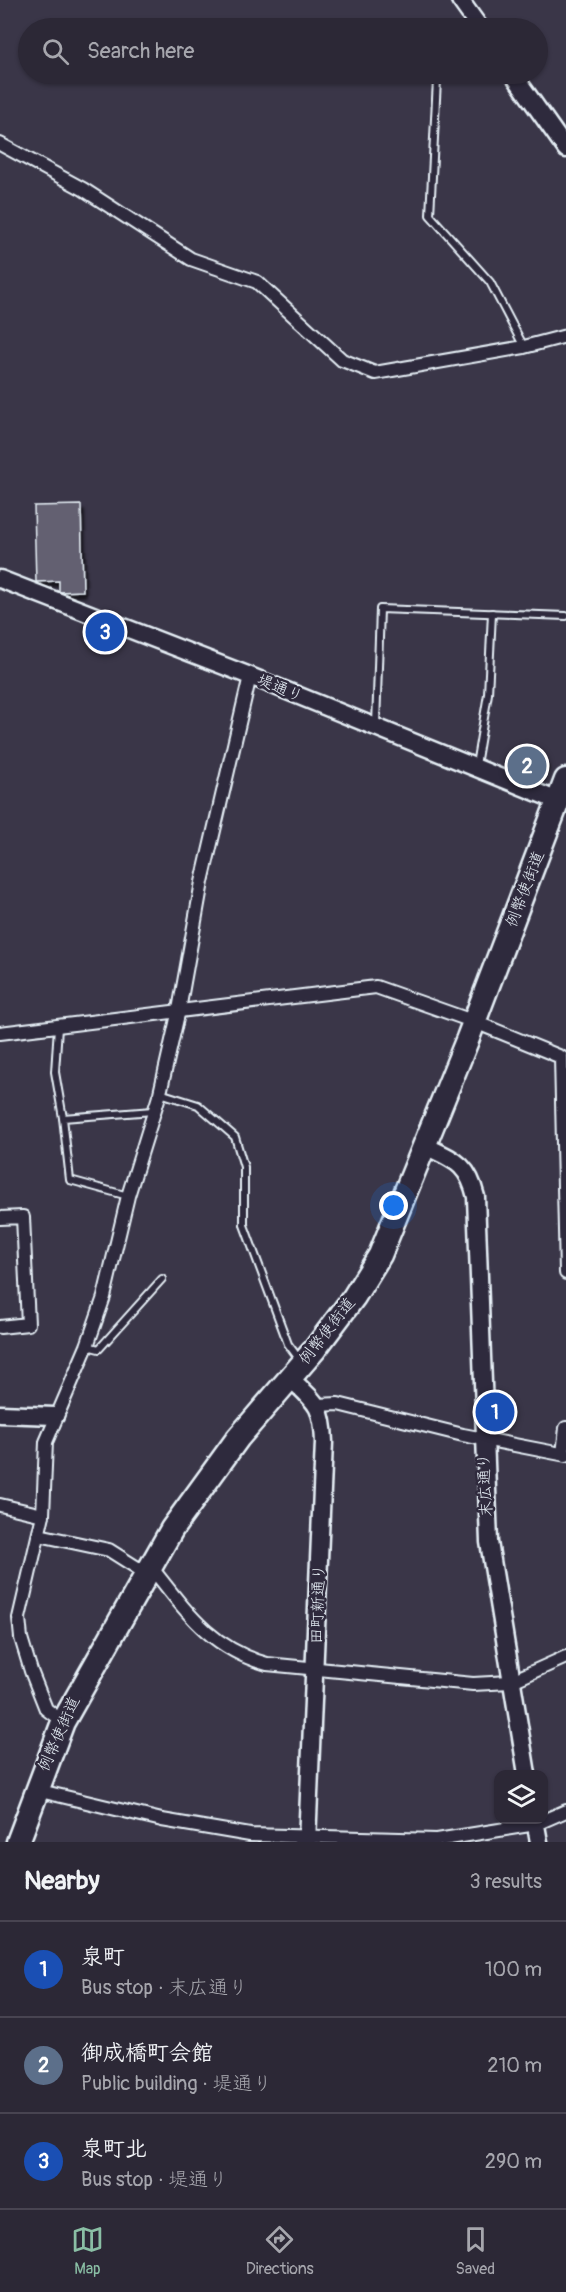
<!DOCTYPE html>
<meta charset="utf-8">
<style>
:root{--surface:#2c2836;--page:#383442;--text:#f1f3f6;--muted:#a6a6ad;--line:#484451;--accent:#8abfa5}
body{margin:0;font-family:Pangolin,"Klee One",sans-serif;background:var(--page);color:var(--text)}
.controls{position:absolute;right:18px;bottom:18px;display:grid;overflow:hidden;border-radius:12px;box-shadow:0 2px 4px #0004}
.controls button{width:54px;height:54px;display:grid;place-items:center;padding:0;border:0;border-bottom:2px solid var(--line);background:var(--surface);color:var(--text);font:30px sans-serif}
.you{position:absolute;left:394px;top:1206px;width:21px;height:21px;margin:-15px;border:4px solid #fff;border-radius:50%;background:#1a73e8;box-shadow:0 0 0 9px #1a73e833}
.badge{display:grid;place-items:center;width:39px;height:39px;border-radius:50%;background:var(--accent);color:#fff;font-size:20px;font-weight:700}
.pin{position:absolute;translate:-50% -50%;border:3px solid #fff;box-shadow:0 2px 6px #0006}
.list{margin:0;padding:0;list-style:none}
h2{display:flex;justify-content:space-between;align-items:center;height:78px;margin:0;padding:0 24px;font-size:26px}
h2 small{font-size:20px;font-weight:400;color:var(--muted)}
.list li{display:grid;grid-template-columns:39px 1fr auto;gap:18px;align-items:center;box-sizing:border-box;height:96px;padding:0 24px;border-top:2px solid var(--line)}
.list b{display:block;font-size:22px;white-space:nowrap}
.list p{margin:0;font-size:20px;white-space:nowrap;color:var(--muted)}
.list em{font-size:20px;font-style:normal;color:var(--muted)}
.icon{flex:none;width:33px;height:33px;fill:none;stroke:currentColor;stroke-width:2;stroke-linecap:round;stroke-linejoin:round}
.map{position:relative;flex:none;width:566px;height:1842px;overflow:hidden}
.search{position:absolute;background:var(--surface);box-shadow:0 2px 4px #0004;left:18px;right:18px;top:18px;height:66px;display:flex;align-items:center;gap:15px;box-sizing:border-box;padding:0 21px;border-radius:33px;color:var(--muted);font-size:22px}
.sheet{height:366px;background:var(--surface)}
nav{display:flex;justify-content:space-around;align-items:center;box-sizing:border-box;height:84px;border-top:2px solid var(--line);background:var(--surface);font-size:16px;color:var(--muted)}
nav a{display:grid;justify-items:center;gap:3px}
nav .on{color:var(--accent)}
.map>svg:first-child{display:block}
</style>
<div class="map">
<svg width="566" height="1842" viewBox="0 0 566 1842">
<defs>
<filter id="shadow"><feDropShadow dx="3" dy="5" stdDeviation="1.5" flood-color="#0009"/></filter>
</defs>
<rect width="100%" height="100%" fill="#3a3648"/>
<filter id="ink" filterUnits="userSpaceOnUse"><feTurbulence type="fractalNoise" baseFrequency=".0167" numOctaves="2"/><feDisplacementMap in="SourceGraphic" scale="12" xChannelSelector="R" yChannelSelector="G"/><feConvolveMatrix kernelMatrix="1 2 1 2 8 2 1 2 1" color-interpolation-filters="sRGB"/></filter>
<g filter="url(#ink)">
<!-- building -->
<g fill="#636171" stroke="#e8f1f8" stroke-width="1.5" filter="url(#shadow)">
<polygon points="81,505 83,591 59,592 59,581 36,582 34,506"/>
<polygon points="515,751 546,762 540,776 531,779 508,769"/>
</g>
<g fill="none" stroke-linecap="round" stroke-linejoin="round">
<!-- lane casing -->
<g stroke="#e8f1f8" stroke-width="10">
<g id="lane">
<polyline points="461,74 437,80 430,215 490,282 524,347"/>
<polyline points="376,725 380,609 566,616"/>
<polyline points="476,765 488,694 492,613"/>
<polyline points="58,1027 55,1072 63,1118"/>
<polyline points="160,1093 198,1105 235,1137 244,1167 244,1225 288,1344 300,1360"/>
<polyline points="128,1196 70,1180 63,1118 153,1111"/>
<polyline points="87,1346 99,1349 162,1279"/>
</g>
</g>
<!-- street casing -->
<g stroke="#e8f1f8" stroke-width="16">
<g id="street">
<polyline points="0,144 83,189 191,259 257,282 342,360 375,373 524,347 566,336"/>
<polyline points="0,1033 376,987 475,1022 561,1057 566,1273"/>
<polyline points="0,1218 23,1217 28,1324 0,1327"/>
<polyline points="318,1405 338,1404 463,1435 566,1455"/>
<polyline points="563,1454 566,1428"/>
<polyline points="0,1505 43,1515"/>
<polyline points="39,1535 109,1550 147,1574"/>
<path d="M 151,1567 C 186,1611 210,1648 267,1664 L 473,1684 L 510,1682 L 566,1657"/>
<polyline points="63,1722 46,1709 31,1671 21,1638 19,1618 43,1515 46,1442 87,1346 104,1297 128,1196 160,1093 179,1010 202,882 250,676"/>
<polyline points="36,1790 162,1820 250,1835 437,1840 536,1824 566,1811"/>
</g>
</g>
<!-- secondary casing -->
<g stroke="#e8f1f8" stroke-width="21">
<g id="secondary">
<polyline points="460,0 480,28"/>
<polyline points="513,74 566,149"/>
<polyline points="0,579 250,676 558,801"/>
<path d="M 425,1146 C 454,1160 468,1163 476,1197 L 489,1542 L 527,1774"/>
<path d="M 290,1378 C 315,1402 323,1405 324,1442 L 307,1842"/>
<polyline points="0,1414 55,1416"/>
<polyline points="535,1820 539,1842"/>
</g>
</g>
<!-- highway casing -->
<g stroke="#e8f1f8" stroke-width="27">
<polyline id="highway" points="18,1842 63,1722 172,1529 238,1438 315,1349 354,1297 380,1255 468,1038 566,780"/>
</g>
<!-- lane -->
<use href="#lane" stroke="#2f2a3d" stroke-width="6"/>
<!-- street -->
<use href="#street" stroke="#2f2a3d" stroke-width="12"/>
<!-- secondary -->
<use href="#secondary" stroke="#2f2a3d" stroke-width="16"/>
<!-- highway -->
<use href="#highway" stroke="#2f2a3d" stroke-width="22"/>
</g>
</g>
<g text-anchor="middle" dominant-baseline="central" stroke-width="5" stroke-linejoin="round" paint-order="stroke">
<!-- street labels -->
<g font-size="16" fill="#e8f1f8" stroke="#2f2a3d">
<text transform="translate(280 688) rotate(23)">堤通り</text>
<text transform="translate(525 889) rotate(-69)">例幣使街道</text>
<text transform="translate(327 1331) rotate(-52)">例幣使街道</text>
<text transform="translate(485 1485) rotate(-93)">末広通り</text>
<text transform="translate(318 1604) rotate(-88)">田町新通り</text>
<text transform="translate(59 1734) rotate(-66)">例幣使街道</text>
</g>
</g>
</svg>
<div class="controls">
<button><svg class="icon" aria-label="layers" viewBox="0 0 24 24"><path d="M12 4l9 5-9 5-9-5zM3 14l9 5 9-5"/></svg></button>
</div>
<div class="you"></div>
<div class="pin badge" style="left:495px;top:1412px;background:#1a4fb4">1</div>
<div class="pin badge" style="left:527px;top:766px;background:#5c6f8a">2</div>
<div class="pin badge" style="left:105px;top:632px;background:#1a4fb4">3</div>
<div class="search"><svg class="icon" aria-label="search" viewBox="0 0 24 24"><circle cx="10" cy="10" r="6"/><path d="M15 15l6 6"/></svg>Search here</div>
</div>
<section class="sheet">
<h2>Nearby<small>3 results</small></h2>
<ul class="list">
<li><span class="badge" style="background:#1a4fb4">1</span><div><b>泉町</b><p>Bus stop · 末広通り</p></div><em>100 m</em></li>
<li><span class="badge" style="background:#5c6f8a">2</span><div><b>御成橋町会館</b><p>Public building · 堤通り</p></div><em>210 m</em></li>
<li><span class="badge" style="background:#1a4fb4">3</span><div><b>泉町北</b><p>Bus stop · 堤通り</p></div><em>290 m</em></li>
</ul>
</section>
<nav>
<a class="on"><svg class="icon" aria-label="map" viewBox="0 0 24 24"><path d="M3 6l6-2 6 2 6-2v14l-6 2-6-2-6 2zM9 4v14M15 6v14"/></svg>Map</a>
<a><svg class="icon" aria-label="directions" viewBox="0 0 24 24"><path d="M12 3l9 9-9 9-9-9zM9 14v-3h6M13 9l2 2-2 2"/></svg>Directions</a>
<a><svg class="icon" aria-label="saved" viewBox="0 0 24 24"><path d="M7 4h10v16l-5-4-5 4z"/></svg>Saved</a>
</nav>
